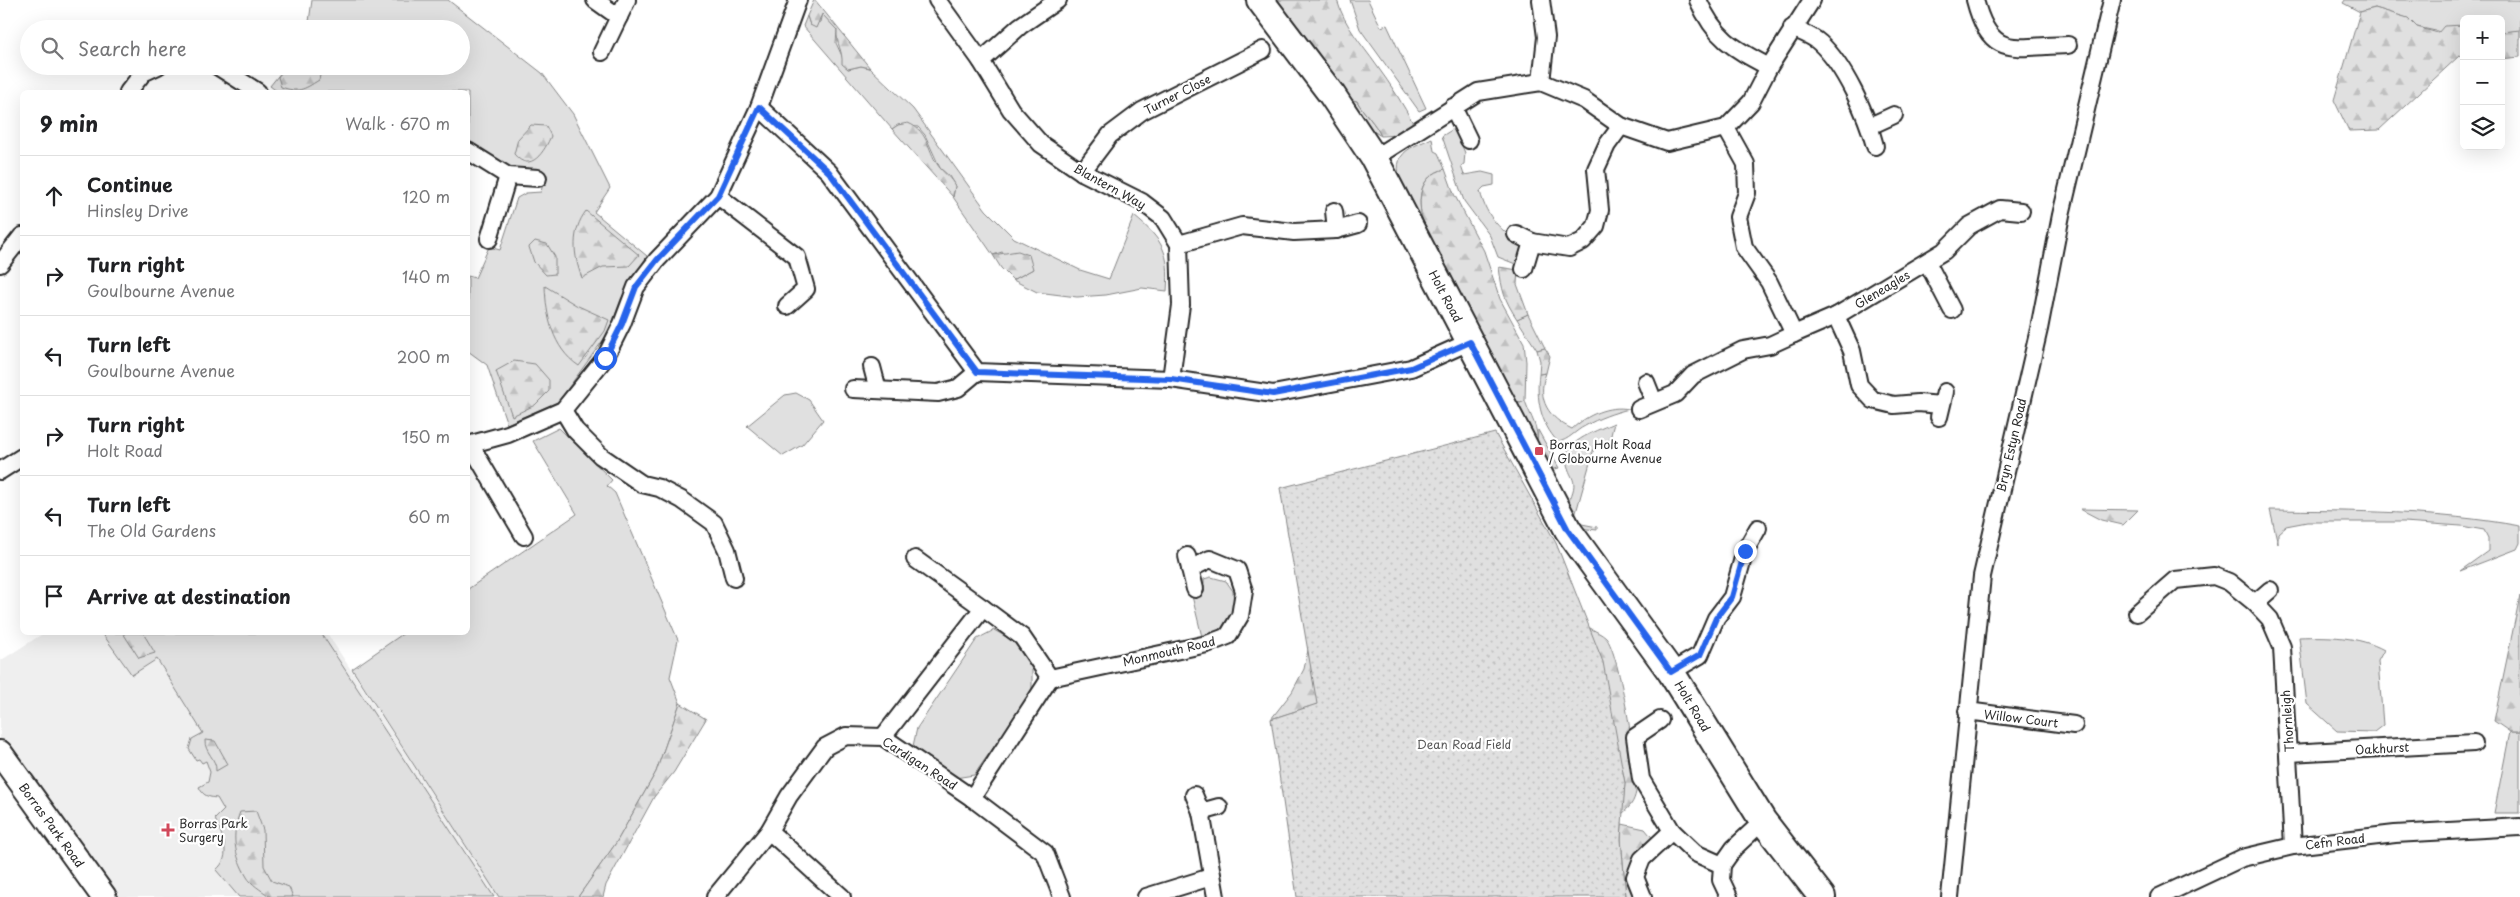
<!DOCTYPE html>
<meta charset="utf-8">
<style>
:root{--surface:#fff;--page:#f2f2f2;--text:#202124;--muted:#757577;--line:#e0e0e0}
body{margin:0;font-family:"Playpen Sans",sans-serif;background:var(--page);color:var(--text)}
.controls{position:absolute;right:15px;top:15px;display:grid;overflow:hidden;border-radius:8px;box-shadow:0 5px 20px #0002}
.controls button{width:45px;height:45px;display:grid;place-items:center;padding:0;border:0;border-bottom:1px solid var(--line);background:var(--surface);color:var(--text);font:25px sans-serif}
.stop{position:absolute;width:15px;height:15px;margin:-11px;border:4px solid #2563eb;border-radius:50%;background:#fff}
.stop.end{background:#2563eb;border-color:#fff;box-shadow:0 1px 5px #0008}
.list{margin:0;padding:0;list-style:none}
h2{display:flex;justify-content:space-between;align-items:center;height:65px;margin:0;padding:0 20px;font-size:21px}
h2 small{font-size:16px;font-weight:400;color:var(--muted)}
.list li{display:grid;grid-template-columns:32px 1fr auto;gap:15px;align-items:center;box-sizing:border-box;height:80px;padding:0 20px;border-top:1px solid var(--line)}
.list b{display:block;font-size:19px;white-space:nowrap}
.list p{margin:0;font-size:16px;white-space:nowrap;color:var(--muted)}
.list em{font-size:16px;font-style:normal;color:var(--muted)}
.icon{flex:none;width:28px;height:28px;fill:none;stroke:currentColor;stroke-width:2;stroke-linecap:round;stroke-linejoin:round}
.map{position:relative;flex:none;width:2520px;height:897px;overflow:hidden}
.search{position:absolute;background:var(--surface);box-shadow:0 5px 20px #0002;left:20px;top:20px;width:450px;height:55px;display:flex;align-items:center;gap:12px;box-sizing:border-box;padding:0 18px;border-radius:28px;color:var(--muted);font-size:19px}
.panel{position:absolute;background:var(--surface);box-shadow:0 5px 20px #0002;left:20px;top:90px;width:450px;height:545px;border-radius:8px}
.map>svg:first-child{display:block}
</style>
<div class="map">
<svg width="2520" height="897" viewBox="0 0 2520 897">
<defs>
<pattern id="forest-firs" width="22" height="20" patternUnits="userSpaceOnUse" patternTransform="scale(1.25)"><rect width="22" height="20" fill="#e0e0e0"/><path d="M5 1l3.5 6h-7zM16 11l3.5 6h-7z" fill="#c0c0c0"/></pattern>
<pattern id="park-dots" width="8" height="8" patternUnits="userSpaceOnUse" patternTransform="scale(1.25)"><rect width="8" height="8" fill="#e0e0e0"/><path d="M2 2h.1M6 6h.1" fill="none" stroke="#c0c0c0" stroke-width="1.8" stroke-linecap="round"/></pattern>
</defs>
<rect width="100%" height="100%" fill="#fff"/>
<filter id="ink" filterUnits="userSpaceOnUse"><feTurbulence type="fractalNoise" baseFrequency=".02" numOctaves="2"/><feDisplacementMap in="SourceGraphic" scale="10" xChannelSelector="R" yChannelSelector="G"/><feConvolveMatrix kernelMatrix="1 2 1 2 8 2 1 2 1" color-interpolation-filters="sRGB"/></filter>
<g filter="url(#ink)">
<!-- built -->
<polygon fill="#efefef" points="44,633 327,633 499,897 112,897 0,740 0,661"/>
<!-- green -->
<g fill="#e0e0e0" stroke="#868686">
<polygon points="312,0 448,0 542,73 573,114 610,188 594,212 647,256 621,299 609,332 558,402 507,424 487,365 468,351 468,276 475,278 489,247 500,250 517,198 526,193 541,192 545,174 508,166 468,143 468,92 278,92 270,86 286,66 461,66 461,29 308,29"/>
<polygon points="1350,0 1368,0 1381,27 1387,25 1426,108 1419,111 1360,29"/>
<polygon points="2345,0 2520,0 2520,39 2501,40 2501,19 2464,19 2464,37 2417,27 2407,18 2375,8 2360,12 2343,3"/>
<path d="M 822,13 L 837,30 L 836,43 L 848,69 L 861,66 L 870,68 L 913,109 L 986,210 L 1014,238 L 1080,270 L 1109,279 L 1134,216 C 1163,240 1170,252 1167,291 L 1142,288 L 1106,295 L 1077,297 L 1037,292 L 1013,280 L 1033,269 L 1002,252 L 993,255 L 953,197 L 955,186 L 949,176 L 940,168 L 925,135 L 918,127 L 898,125 L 892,129 L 803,26 L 807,16 L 810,25 L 820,22 Z"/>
<path d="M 1349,99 L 1357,101 C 1364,114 1375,122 1381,136 L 1370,129 Z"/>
<path d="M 1455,128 L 1465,153 L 1464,164 L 1461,166 L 1464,175 L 1482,172 L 1494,175 L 1494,185 L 1484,187 L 1480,191 C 1487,220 1501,228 1522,247 L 1523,258 L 1521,264 L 1513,263 L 1498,257 L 1490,236 L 1464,201 L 1442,136 Z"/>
<path d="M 1432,138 L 1434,151 L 1438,153 L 1445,169 C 1419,176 1417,198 1423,222 C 1414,205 1390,176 1401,157 C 1407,147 1422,143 1432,138 Z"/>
<polygon points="1528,314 1545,348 1537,350 1517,319"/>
<path d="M 1546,373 C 1536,400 1549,418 1572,429 C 1587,415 1608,405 1629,409 C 1613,413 1599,418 1585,426 C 1575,431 1569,440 1558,442 C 1540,423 1536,398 1539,374 Z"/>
<polygon points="796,393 809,400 823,420 802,445 783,456 747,426 785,395"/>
<path d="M 1514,400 L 1520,403 L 1525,401 C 1531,418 1539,427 1537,445 Z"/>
<path d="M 1614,423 L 1608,447 L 1595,445 L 1575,516 L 1582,524 L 1597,527 L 1597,530 L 1578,528 L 1568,503 C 1581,477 1569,481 1566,459 C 1564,441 1601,429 1614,423 Z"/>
<polygon points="559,428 612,480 607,486 615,493 678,640 670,677 680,703 656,772 616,843 578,897 499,897 352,669 404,633 468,632 468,589 577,514 533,441"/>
<path d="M 2270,510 C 2354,511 2437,511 2520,526 L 2520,543 L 2517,549 L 2460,571 L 2488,551 L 2488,538 L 2484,530 L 2461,526 L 2404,522 L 2307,522 L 2286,526 L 2278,533 L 2278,544 Z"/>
<polygon points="1211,577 1226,581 1233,591 1234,607 1230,622 1223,632 1203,641 1192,596 1204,593 1204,579"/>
<polygon points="994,630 1017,643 1032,665 1032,693 974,775 955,778 913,746 917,728 977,639"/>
<path d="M 102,633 L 321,633 L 494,897 L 239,897 L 216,870 C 233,856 222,836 215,819 L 224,810 L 217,798 C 208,797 203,796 199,787 L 208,782 L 210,772 L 206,761 L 202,763 L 199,759 L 196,760 L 189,749 L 192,739 L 203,733 L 157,659 L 132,675 Z"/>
<path d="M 2299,637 C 2327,636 2359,636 2384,650 L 2378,661 L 2383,725 L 2374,732 L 2337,731 L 2307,704 Z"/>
<polygon points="2510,732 2520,732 2520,813 2494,813"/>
</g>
<!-- forest -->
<g fill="url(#forest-firs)" stroke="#868686">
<path d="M 814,0 L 815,0 L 870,68 L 861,66 L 848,69 L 842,64 C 843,50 836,45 837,30 L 822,14 L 816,28 L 810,25 L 807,16 Z"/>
<path d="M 1278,0 L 1337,0 C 1345,27 1361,43 1377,66 C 1391,85 1403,104 1414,125 L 1399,135 L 1381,136 C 1375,122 1364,114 1357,101 L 1349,99 L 1280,11 Z"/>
<polygon points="2375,8 2408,18 2417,27 2438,33 2444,26 2464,25 2464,58 2459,56 2379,130 2349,131 2334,100 2360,12"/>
<polygon points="2520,30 2520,57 2501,59 2501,32"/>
<path d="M 286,66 L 322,66 L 319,80 C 303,90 299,93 281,87 L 278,77 Z"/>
<path d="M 908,123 C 930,132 927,152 940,168 C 945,174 951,178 955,186 L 953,197 L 892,129 L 898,125 Z"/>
<path d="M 531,125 L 546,126 L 551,136 C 545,150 531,175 514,154 L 518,139 Z"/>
<path d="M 1445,169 L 1454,194 L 1484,251 L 1500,299 L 1524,343 L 1526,362 L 1525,401 L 1520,403 L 1514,400 L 1509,386 L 1502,384 L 1423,222 C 1417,199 1419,176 1445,169 Z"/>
<path d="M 586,211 L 639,255 L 629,266 L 603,267 L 582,278 C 573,255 571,231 586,211 Z"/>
<polygon points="535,241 547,244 555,257 555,274 546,275 534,262 529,247"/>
<polygon points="1018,251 1029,255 1033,269 1013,280 1001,268 993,255"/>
<path d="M 1499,267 L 1518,270 L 1517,284 L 1528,314 L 1517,319 C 1504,299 1502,291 1499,267 Z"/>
<path d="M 545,286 L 576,305 L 609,320 L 605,331 L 579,366 C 552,348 546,315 545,286 Z"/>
<polygon points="1545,348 1550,356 1546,373 1539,374 1540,361 1537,350"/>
<polygon points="514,361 535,364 549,380 549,391 535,405 512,416 496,371"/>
<polygon points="1538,430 1559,468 1549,470 1537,445"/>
<polygon points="2080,509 2138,510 2123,525 2101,520"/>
<polygon points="2520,596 2520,732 2510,732 2494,721"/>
<path d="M 1590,628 C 1595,631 1602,634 1606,638 C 1619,651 1639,772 1636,792 C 1634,802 1630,807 1622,814 L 1625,783 Z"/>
<polygon points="123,633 143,633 155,653 139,658"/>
<polygon points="1308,650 1318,704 1271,719 1292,692 1304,669"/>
<polygon points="680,703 706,719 674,772 654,797 606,885 603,897 578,897 616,843 656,772"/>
<path d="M 205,740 L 215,741 L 228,764 L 216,771 C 217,759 204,752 205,740 Z"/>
<path d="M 256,811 L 263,830 L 264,866 L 272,881 L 289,887 L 293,897 L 271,897 L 268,895 C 261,890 251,884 247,877 C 234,855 231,835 240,812 Z"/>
<polygon points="1622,824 1645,829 1655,841 1636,893 1631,897 1626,897 1621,839"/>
</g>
<!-- park -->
<polygon fill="url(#park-dots)" stroke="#868686" points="1495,433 1556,543 1603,662 1625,783 1621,839 1626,897 1297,897 1271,719 1317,704 1280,488"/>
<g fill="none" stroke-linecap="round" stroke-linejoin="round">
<!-- street casing -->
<g stroke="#2b2b2b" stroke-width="20">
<g id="street">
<polyline points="595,0 619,17"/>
<polyline points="937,0 981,61 1011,110 1041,144 1082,172 1142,202 1163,218 1179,244 1181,305 1171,379"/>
<path d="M 1698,0 C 1715,39 1733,48 1769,67"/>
<path d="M 1975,0 C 1991,61 2015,46 2068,45"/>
<path d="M 1792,28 C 1801,32 1813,36 1820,43 C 1844,65 1867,115 1875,146"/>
<polyline points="602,52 627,0"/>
<polyline points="981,61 1020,26 1058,0"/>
<polyline points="217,66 258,92"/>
<polyline points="1541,82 1546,37 1541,0"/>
<polyline points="128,92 143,73 158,66"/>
<polyline points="759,107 829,172 977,372 1171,379 1273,394 1411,368 1469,342"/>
<polyline points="1453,107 1469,140"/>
<polyline points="1870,126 1894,115"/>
<polyline points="1726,128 1746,164 1747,193 1738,217 1744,247 1769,282 1794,334 1836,316 1852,351 1859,385 1873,400 1894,405 1918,403 1941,405"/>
<polyline points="468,151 508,176 538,178"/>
<polyline points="1374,158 1478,92 1541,82 1584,100 1621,126 1667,142 1726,128 1751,102 1769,67 1812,0"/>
<polyline points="1082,172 1110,135 1142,111 1263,50"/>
<polyline points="718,196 797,257 806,289 787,306"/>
<polyline points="1334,211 1336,230"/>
<polyline points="1516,234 1532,242"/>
<polyline points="489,239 508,176"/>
<polyline points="1179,244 1242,226 1294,232 1336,230 1358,224"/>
<polyline points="1927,262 1952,310"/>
<polyline points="0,264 22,236"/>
<polyline points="1524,269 1532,242 1569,248 1583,241 1596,226 1600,210 1596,169 1607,145 1621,126"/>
<polyline points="1836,316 1944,251 1969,226 2000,209 2021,211"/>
<polyline points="872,367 878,390"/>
<polyline points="1646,382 1654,402"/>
<polyline points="853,389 938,393 958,388 977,372"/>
<polyline points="1639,409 1675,394 1693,375 1743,350 1770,345 1794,334"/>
<polyline points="563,410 575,430 601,456 642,484 659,488 682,500 714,523 727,550 734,578"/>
<polyline points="1939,417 1945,392"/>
<polyline points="470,444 524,536"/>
<polyline points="468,445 508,434 563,410 605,358 622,324 636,287 657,260 718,196 759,107 798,0"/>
<polyline points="0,471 22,457"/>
<polyline points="1187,556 1195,589"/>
<polyline points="2255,603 2270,590"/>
<polyline points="983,608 1022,637 1050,678 1207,644 1228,636 1240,616 1244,591 1237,570 1210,559 1190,569"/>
<polyline points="2137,613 2175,580 2214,576 2229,582 2255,603 2270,619 2282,647 2293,846"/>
<polyline points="1671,672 1700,655 1716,618 1732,597 1745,551 1758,528"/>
<polyline points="1967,711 2074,725"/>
<polyline points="1660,720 1635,737 1641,779 1672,831 1695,853 1722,865 1721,880 1729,897"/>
<polyline points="883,737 983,608 915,559"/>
<polyline points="2289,753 2474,743"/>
<polyline points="1194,795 1201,812 1216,897"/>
<polyline points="972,798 1050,678"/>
<polyline points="1201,812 1219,807"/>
<polyline points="769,831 842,897"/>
<polyline points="1722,865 1734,848 1763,821"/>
<polyline points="715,897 769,831 789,796 825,747 846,736 883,737 972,798 1045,853 1062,897"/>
<polyline points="1146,897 1211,877"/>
<polyline points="1643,897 1635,877 1642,859 1672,831"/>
<polyline points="1950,897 1982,576 2039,329 2061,215 2112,0"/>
<polyline points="2159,897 2242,858 2293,846 2395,834 2520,827"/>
</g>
</g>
<!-- secondary casing -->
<g stroke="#2b2b2b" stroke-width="28">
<polyline id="secondary" points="0,753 104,897"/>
</g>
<!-- primary casing -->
<g stroke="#2b2b2b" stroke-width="30">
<polyline id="primary" points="1260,0 1332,95 1374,158 1568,530 1671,672 1763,821 1822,897"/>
</g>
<!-- street -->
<use href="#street" stroke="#fff" stroke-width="16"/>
<!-- secondary -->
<use href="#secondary" stroke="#fff" stroke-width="24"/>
<!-- primary -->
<use href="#primary" stroke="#fff" stroke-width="26"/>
</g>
</g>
<g fill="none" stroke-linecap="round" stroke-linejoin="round" filter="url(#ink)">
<!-- route -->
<polyline stroke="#2563eb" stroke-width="6" points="605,358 622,324 636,287 657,260 718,196 759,107 829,172 977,372 1171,379 1273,394 1411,368 1470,342 1568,530 1671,672 1700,655 1716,618 1732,597 1745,551"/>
</g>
<!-- markers -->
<g fill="#d1495b" stroke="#fff" stroke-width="2">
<rect x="1534" y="446" width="10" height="10" rx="2.5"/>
<path d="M165.5 822.5h5v5h5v5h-5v5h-5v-5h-5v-5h5z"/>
</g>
<g text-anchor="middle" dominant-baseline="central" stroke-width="4.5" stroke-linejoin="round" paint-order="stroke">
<!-- street labels -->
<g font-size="12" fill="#2b2b2b" stroke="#fff">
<text transform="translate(1177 94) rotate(-27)">Turner Close</text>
<text transform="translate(1110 186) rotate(29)">Blantern Way</text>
<text transform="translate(1882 289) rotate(-31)">Gleneagles</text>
<text transform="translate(1446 296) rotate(62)">Holt Road</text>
<text transform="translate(2011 445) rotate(-77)">Bryn Estyn Road</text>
<text transform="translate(1169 651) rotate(-13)">Monmouth Road</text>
<text transform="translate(1693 706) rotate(59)">Holt Road</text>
<text transform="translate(2021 718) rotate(7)">Willow Court</text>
<text transform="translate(2287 721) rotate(-94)">Thornleigh</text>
<text transform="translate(2382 748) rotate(-3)">Oakhurst</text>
<text transform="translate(920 763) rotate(33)">Cardigan Road</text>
<text transform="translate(52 825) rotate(54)">Borras Park Road</text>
<text transform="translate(2335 841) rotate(-7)">Cefn Road</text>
</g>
<!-- poi labels -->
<g font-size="12" fill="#2b2b2b" stroke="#fff" text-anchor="start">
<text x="1549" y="444">Borras, Holt Road<tspan x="1549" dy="14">/ Globourne Avenue</tspan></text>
<text x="179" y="823">Borras Park<tspan x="179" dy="14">Surgery</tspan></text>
</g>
<!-- park labels -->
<g font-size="12" fill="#585858" stroke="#fff">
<text x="1464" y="744">Dean Road Field</text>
</g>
</g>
</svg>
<div class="controls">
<button>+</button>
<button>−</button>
<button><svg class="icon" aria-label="layers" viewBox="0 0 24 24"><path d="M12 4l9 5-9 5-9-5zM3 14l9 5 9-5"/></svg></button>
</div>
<div class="stop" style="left:605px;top:358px"></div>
<div class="stop end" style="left:1745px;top:551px"></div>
<div class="search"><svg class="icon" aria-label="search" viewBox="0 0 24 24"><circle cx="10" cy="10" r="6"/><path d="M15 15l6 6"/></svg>Search here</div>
<section class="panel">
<h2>9 min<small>Walk · 670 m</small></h2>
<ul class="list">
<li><svg class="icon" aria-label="ahead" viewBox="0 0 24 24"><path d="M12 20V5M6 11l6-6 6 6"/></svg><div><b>Continue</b><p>Hinsley Drive</p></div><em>120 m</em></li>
<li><svg class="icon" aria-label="right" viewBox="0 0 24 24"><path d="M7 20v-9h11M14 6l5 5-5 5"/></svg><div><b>Turn right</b><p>Goulbourne Avenue</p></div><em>140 m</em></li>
<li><svg class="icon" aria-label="left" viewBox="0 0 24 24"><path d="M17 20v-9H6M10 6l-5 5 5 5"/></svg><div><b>Turn left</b><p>Goulbourne Avenue</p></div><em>200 m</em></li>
<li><svg class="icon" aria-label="right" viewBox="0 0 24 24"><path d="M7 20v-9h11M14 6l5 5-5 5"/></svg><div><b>Turn right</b><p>Holt Road</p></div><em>150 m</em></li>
<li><svg class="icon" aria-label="left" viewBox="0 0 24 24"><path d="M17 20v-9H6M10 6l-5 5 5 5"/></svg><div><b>Turn left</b><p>The Old Gardens</p></div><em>60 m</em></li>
<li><svg class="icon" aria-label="arrive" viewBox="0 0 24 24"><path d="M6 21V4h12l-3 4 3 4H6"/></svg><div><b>Arrive at destination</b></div></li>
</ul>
</section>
</div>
